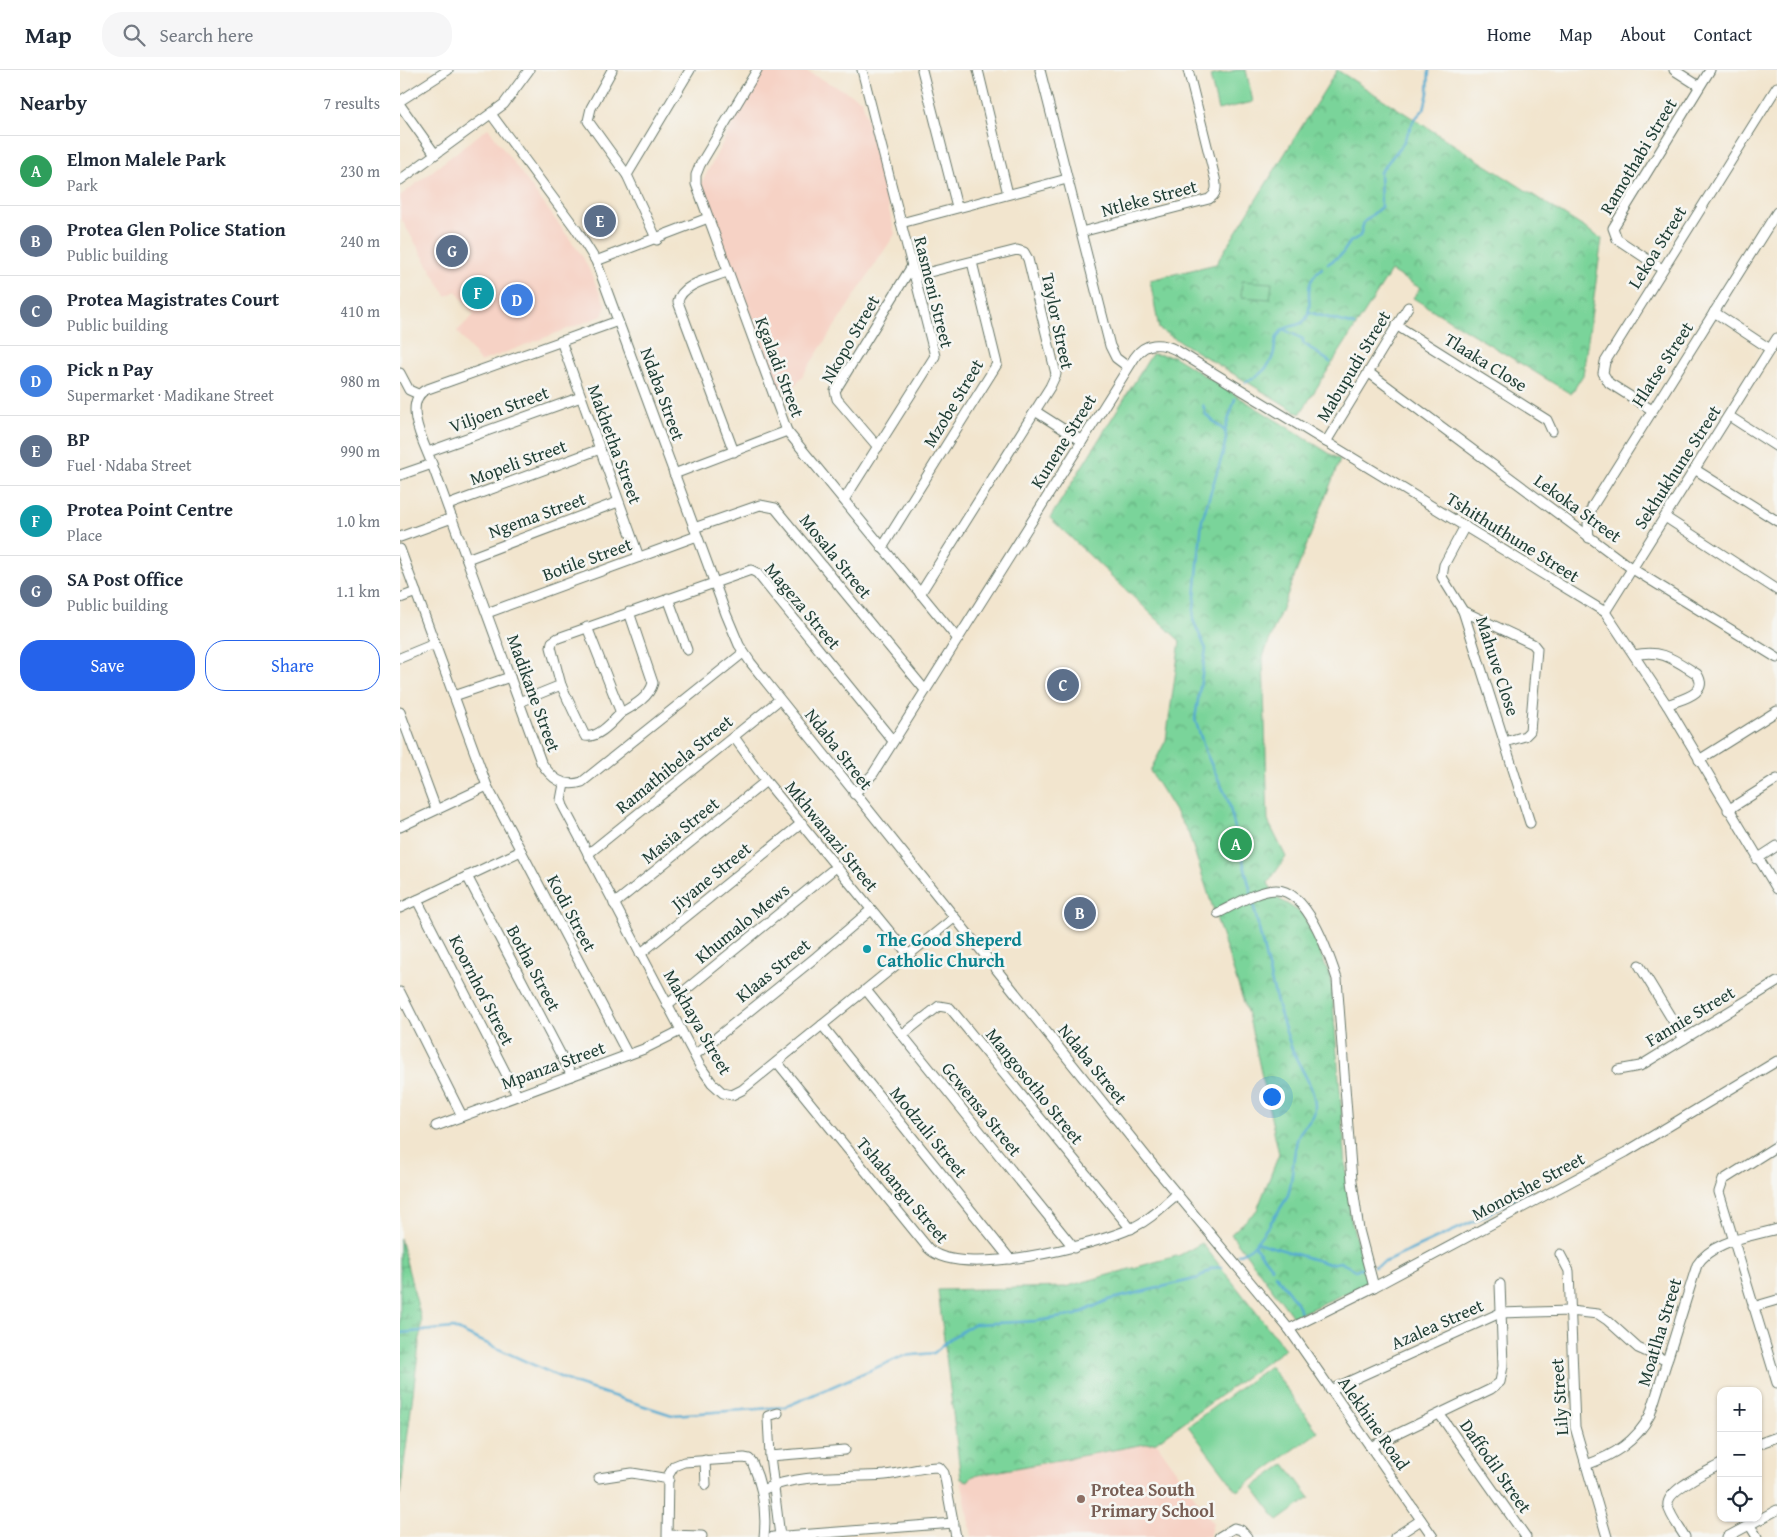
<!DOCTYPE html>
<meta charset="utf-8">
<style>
:root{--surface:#fff;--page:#f6f6f7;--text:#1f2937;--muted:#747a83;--line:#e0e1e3;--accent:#2563eb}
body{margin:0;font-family:"Gentium Book Plus",serif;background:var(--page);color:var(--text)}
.controls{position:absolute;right:15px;bottom:15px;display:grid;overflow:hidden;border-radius:10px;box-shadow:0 1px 4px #0004}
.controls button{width:45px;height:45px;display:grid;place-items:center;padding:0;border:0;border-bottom:1px solid var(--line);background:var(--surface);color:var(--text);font:25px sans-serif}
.you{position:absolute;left:871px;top:1026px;width:18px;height:18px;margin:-12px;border:4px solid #fff;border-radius:50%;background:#1a73e8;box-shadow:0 0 0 8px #1a73e833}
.badge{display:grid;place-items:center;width:32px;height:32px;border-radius:50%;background:var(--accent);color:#fff;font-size:16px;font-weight:700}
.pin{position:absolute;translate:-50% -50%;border:2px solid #fff;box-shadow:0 1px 5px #0006}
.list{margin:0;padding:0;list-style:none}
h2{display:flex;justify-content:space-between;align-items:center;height:65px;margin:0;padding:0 20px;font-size:21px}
h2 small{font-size:16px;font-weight:400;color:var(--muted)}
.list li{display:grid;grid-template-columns:32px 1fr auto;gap:15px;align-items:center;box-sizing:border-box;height:70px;padding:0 20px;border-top:1px solid var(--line)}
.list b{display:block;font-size:19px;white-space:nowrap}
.list p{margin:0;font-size:16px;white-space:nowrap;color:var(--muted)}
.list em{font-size:16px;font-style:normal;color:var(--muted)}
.actions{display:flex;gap:10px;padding:15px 20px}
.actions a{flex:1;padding:11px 0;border:1px solid var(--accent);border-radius:20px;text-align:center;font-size:18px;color:var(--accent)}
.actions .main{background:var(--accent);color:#fff}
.icon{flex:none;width:28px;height:28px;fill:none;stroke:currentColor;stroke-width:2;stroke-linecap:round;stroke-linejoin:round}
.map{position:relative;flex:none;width:1377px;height:1467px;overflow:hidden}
header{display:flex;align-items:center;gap:30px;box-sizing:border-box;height:70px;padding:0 25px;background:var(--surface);border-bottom:1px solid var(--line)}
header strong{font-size:24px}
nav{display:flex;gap:28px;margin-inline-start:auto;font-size:18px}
.search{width:350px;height:45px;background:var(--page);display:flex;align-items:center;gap:12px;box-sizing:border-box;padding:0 18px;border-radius:20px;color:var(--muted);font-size:19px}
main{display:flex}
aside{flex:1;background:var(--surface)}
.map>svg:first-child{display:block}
</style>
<header>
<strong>Map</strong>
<div class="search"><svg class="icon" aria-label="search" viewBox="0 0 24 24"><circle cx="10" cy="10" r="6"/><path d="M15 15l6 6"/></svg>Search here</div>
<nav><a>Home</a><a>Map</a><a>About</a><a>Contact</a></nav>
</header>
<main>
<aside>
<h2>Nearby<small>7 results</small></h2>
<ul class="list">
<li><span class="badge" style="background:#2e9e5b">A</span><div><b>Elmon Malele Park</b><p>Park</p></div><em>230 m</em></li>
<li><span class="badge" style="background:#5c6f8a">B</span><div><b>Protea Glen Police Station</b><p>Public building</p></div><em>240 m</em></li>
<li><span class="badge" style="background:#5c6f8a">C</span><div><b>Protea Magistrates Court</b><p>Public building</p></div><em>410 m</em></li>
<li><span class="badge" style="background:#3f7fe0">D</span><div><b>Pick n Pay</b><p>Supermarket · Madikane Street</p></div><em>980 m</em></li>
<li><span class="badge" style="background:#5c6f8a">E</span><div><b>BP</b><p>Fuel · Ndaba Street</p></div><em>990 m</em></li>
<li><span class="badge" style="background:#0f9aa8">F</span><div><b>Protea Point Centre</b><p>Place</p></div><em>1.0 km</em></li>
<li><span class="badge" style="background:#5c6f8a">G</span><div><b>SA Post Office</b><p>Public building</p></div><em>1.1 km</em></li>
</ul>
<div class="actions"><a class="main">Save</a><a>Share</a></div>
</aside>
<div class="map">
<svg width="1377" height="1467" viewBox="0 0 1377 1467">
<defs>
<pattern id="wetland-marsh" width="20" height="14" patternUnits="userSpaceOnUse" patternTransform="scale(1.25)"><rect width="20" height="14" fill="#7ad49a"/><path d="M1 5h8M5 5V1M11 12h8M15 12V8" fill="none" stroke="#63ad7e"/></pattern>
<pattern id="park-crowns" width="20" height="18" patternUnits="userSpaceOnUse" patternTransform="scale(1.25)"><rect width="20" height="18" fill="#7ad49a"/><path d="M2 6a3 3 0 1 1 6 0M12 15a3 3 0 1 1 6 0" fill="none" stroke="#63ad7e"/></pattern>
</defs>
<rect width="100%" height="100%" fill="#f6f6f2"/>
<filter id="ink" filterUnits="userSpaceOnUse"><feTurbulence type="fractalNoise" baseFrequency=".02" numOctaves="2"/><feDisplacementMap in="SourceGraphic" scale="10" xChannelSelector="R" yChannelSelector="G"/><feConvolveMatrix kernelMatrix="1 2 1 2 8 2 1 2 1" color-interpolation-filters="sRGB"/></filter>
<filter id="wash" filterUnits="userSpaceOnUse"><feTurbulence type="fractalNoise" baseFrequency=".0096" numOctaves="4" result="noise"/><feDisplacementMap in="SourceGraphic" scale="20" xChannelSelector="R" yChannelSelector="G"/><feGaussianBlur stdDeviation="1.12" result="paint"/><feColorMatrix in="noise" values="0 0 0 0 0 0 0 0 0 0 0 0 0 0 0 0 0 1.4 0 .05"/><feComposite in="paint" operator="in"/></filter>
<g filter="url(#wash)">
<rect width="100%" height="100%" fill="#f2e5ce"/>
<!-- built -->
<g fill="#f6d2c5">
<polygon points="361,0 404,0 462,30 495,164 397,314 379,319 301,114"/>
<polygon points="88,58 183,187 206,236 202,246 80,292 57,261 74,245 56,221 46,226 0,147 0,126"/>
<polygon points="753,1371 756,1372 813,1453 809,1467 572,1467 561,1409 568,1411 573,1406"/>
</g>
<!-- wetland -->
<polygon fill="url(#wetland-marsh)" stroke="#4c8867" points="0,1168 22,1252 0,1426"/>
<!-- park -->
<g fill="url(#park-crowns)" stroke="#4c8867">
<polygon points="937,0 1202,169 1183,305 1171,324 1013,228 1020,218 991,201 900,344 759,259 750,210 816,194"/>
<polygon points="752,284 773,286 940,390 863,587 868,751 886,787 868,813 876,827 903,844 931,908 950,1146 968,1213 893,1247 831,1164 857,1140 879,1084 849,948 788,762 750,701 766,670 780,571 650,448"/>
<polygon points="802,1173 885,1279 756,1372 573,1406 568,1411 561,1409 538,1220 665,1217 780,1185"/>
</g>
<!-- pitch -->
<g fill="#7ad49a" stroke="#4c8867">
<polygon points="837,0 846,0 853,32 818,40 810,6"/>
<polygon points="842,211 872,213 870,229 841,227"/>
<polygon points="870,1296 918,1362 837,1421 788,1356"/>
<polygon points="885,1394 910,1428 878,1451 853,1417"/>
</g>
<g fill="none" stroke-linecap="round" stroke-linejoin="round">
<!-- stream -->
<g stroke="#54abd1" stroke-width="2.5">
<polyline points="928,194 942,184 950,172 960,166 964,152 981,137 980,102 1002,75 1014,50 1024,39 1028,23 1029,0"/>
<polyline points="908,242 954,255"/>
<polyline points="883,259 903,269 903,273 930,292"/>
<path d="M 846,312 C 859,307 871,296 874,282 C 875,276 875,269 879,264 C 886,253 903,258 907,247 C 915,230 899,217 922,198"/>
<polyline points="835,329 825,360 826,368 823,383 802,450 793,550 806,579 795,649 806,683 828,730 851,823"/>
<polyline points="803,335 806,345 826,362"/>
<polyline points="856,1172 929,1194 940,1192 955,1200 962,1199"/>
<polyline points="854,1175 872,1198"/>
<path d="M 838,1185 C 842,1183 847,1181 851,1178 C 857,1173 885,1133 888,1125 C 894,1106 892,1085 898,1067 C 901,1056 915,1051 915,1039 C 916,1017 899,998 892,979 C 874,931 864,879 852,829"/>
<polyline points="974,1197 1079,1149 1131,1120"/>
<polyline points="875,1204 894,1229 901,1242"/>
<polyline points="0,1263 53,1258 173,1313 272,1345 385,1337 503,1286 534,1283 551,1268 574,1254 636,1251 676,1245 708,1230 799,1208 812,1198 822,1197"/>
</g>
</g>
</g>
<g filter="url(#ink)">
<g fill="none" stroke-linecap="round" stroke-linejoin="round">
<!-- minor casing -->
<g stroke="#69786a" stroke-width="11">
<g id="minor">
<polyline points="212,0 191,38 188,51 227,105 257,170"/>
<polyline points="357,0 300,95 296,105 296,114 387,361 557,568"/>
<polyline points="522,0 557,137"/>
<polyline points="578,0 608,124"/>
<polyline points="640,0 710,276 716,288 728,297"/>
<polyline points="1274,0 1299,16"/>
<polyline points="0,31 48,0"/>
<polyline points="0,35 35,84"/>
<polyline points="91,44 176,159 196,191 326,544 339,575 351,593 757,1100 889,1259 1033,1467"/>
<polyline points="227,105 290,0"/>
<polyline points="0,110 104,34 129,0"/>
<polyline points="501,153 667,109"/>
<path d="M 681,162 L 809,129 C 817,124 817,117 815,108 L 788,0"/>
<polyline points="196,191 308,148"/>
<polyline points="1262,199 1217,169 1213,158 1310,0"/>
<path d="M 327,202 C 312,208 281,214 278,232 L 334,382"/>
<polyline points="514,206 617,180 624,182 628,189 656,304 650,317 520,524"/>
<polyline points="1314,242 1370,279"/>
<path d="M 218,251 L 25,320 C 2,334 25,375 32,394 L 141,692 C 151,708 163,718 182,712 L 343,583"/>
<polyline points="996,255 1147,350 1152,361"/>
<polyline points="161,271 239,487"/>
<polyline points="968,302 1231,498 1377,588"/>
<polyline points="0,303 9,320 18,324"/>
<polyline points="1252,340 1209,313 1203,303 1205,292 1377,17"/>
<polyline points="635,341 682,371"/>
<polyline points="1329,346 1377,377"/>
<polyline points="926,372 1008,237"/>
<polyline points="478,377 437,329 435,321 512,196"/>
<polyline points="28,382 181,327"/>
<polyline points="1296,400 1377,451"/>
<polyline points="274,404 387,361"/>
<polyline points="0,405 32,394"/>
<polyline points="444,430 535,286 462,0"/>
<polyline points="48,435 200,379"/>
<polyline points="1265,447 1377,520"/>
<polyline points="1065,456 1044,495 1042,507 1063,541 1130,753"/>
<polyline points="294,458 360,435 375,438 525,620"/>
<polyline points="0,467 52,448"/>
<polyline points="1189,468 1188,454 1192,437 1377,142"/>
<polyline points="482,478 597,294 572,192"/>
<polyline points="0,479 87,716 228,985"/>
<polyline points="67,489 218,432"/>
<polyline points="0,528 16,522"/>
<polyline points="268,528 287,580"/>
<polyline points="1063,541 1133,574 1137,579 1130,661 1125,666 1105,672"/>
<polyline points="1205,542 1377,268"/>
<polyline points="87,543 297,466"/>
<path d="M 1234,585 C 1263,579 1273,589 1297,604 C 1310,624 1281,629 1267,635"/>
<polyline points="0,588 34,574"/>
<path d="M 161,615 L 185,666 C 198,669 213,651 221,643 L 187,557"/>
<polyline points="54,626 110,607"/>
<polyline points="119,632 161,615 151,577 152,572 158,568 351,500 357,503 493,671"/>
<polyline points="0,642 36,739"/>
<path d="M 221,643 C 233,636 249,628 253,613 L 229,542"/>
<polyline points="334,667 366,711 508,884"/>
<polyline points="1299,690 1377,641"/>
<polyline points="164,714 161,730 163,736 300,996 312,1013 323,1023 332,1025 342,1020 554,848"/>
<path d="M 454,724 L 473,704 L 735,287 C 745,272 761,272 776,280 L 1205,542 L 1267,635 L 1377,819"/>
<polyline points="1328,740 1377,709"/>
<polyline points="0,757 87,716"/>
<polyline points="188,784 379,630"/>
<polyline points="1357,789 1377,776"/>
<polyline points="67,806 172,1006"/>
<polyline points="17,830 117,1025"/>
<polyline points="214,834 366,711"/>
<polyline points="0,838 121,781"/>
<path d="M 818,843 C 835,835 857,820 876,820 C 908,820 929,885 937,909 L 952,1111 L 959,1160 L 974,1217"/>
<polyline points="240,884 402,753"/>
<polyline points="1239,895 1284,969"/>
<polyline points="466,920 674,1178"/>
<polyline points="0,922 62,1046"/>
<polyline points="267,935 436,797"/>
<polyline points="422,955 610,1189"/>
<polyline points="502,965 539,936 550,938 731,1159"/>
<polyline points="295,985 416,887 471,840"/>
<path d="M 377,992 L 528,1178 C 558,1210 698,1175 734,1157 C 751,1149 763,1136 777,1124"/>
<polyline points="1218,1000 1240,996 1377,912"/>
<polyline points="36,1056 244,979 280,961"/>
<polyline points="1377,1076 1323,1110 1319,1122 1377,1313"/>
<polyline points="1160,1184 1169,1201 1175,1357 1207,1467"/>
<polyline points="1353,1237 1377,1230"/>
<polyline points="889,1259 974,1217 1226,1082 1377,991"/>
<polyline points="930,1320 1100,1243 1170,1241 1198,1244 1207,1250 1238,1278 1267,1291"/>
<polyline points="1040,1345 1126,1467"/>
<polyline points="1358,1374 1377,1367"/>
<polyline points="970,1377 1091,1319 1100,1312 1103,1296 1100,1214"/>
<polyline points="370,1386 368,1349 368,1346 378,1343"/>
<polyline points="305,1390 306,1415"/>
<path d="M 1186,1395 C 1214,1385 1236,1372 1250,1345 L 1297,1195 C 1313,1170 1350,1167 1377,1159"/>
<polyline points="199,1408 232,1403 269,1409"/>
<path d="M 362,1420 C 397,1403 447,1408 485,1405 C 503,1403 521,1397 539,1397 L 544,1403 L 556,1467"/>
<polyline points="1349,1454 1357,1467"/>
<polyline points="268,1465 302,1466"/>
<polyline points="380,1466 370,1386 445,1380"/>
<path d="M 267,1467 L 268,1406 L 274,1396 L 284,1392 L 344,1388 L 349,1389 L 352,1392 C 363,1417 367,1440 364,1467"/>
<polyline points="373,1467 554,1453"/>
<polyline points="819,1467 834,1458 841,1460 847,1467"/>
<polyline points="995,1467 1021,1450"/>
<path d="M 1285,1467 C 1280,1458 1270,1446 1268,1436 C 1265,1420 1309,1401 1321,1394"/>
<polyline points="1327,1467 1377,1440"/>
</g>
</g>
<!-- minor -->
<use href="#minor" stroke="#fff" stroke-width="9"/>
</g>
</g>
<!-- markers -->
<circle fill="#0f9aa8" stroke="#f6f6f2" stroke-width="2" cx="467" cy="879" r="5"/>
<circle fill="#8d6e63" stroke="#f6f6f2" stroke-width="2" cx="681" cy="1429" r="5"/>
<g text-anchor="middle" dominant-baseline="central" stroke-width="5" stroke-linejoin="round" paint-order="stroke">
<!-- street labels -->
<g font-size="18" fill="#1f3d34" stroke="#f6f6f2">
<text transform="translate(1238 86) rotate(-59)">Ramothabi Street</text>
<text transform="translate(749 128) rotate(-15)">Ntleke Street</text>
<text transform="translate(1257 177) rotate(-58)">Lekoa Street</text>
<text transform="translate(534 222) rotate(76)">Rasmeni Street</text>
<text transform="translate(658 251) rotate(78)">Taylor Street</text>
<text transform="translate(450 269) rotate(-60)">Nkopo Street</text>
<text transform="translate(1086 292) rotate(32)">Tlaaka Close</text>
<text transform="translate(1262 294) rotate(-57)">Hlatse Street</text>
<text transform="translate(953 296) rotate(-59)">Mabupudi Street</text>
<text transform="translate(380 297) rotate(69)">Kgaladi Street</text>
<text transform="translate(263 324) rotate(70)">Ndaba Street</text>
<text transform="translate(553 333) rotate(-59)">Mzobe Street</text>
<text transform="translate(99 339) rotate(-20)">Viljoen Street</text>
<text transform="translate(663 371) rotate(-58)">Kunene Street</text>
<text transform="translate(215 374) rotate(70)">Makhetha Street</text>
<text transform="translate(118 392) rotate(-20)">Mopeli Street</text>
<text transform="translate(1277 397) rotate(-57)">Sekhukhune Street</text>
<text transform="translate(1178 438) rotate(36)">Lekoka Street</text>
<text transform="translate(137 445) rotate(-20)">Ngema Street</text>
<text transform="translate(1113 467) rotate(32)">Tshithuthune Street</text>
<text transform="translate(436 486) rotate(51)">Mosala Street</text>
<text transform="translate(187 489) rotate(-20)">Botile Street</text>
<text transform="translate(403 536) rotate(50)">Mageza Street</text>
<text transform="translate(1098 596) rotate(72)">Mahuve Close</text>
<text transform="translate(134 623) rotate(70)">Madikane Street</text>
<text transform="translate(439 679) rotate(52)">Ndaba Street</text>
<text transform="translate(274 694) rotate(-39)">Ramathibela Street</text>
<text transform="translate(280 760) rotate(-39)">Masia Street</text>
<text transform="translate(432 766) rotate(51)">Mkhwanazi Street</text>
<text transform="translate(311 806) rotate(-39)">Jiyane Street</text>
<text transform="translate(172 843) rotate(62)">Kodi Street</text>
<text transform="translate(342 853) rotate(-39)">Khumalo Mews</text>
<text transform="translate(134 898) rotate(62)">Botha Street</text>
<text transform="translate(373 900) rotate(-39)">Klaas Street</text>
<text transform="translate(82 920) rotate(63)">Koornhof Street</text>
<text transform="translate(1290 946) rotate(-31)">Fannie Street</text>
<text transform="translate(298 952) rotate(60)">Makhaya Street</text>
<text transform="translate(693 994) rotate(51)">Ndaba Street</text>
<text transform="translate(153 995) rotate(-20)">Mpanza Street</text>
<text transform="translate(635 1016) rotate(51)">Mangosotho Street</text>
<text transform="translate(582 1039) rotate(51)">Gcwensa Street</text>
<text transform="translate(529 1062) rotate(51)">Modzuli Street</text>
<text transform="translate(1128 1116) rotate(-28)">Monotshe Street</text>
<text transform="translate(503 1120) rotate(50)">Tshabangu Street</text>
<text transform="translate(1037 1254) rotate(-24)">Azalea Street</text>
<text transform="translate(1259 1262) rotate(-73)">Moatlha Street</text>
<text transform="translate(1159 1327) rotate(-94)">Lily Street</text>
<text transform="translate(974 1353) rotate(55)">Alekhine Road</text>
<text transform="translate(1096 1396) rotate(55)">Daffodil Street</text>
</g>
<!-- culture labels -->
<g font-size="18" font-weight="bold" fill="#0d838f" stroke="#f6f6f2" text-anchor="start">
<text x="477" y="869">The Good Sheperd<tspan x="477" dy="21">Catholic Church</tspan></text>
</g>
<!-- education labels -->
<g font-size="18" font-weight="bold" fill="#785e54" stroke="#f6f6f2" text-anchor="start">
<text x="691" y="1419">Protea South<tspan x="691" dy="21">Primary School</tspan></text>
</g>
</g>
</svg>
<div class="controls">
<button>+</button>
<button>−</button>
<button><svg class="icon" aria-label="locate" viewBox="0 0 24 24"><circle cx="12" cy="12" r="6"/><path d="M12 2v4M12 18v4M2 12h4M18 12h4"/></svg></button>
</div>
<div class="you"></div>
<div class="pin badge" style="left:836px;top:774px;background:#2e9e5b">A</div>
<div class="pin badge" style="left:680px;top:843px;background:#5c6f8a">B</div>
<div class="pin badge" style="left:663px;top:615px;background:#5c6f8a">C</div>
<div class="pin badge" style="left:117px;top:230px;background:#3f7fe0">D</div>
<div class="pin badge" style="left:200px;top:151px;background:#5c6f8a">E</div>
<div class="pin badge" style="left:78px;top:223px;background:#0f9aa8">F</div>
<div class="pin badge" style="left:52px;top:181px;background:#5c6f8a">G</div>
</div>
</main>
